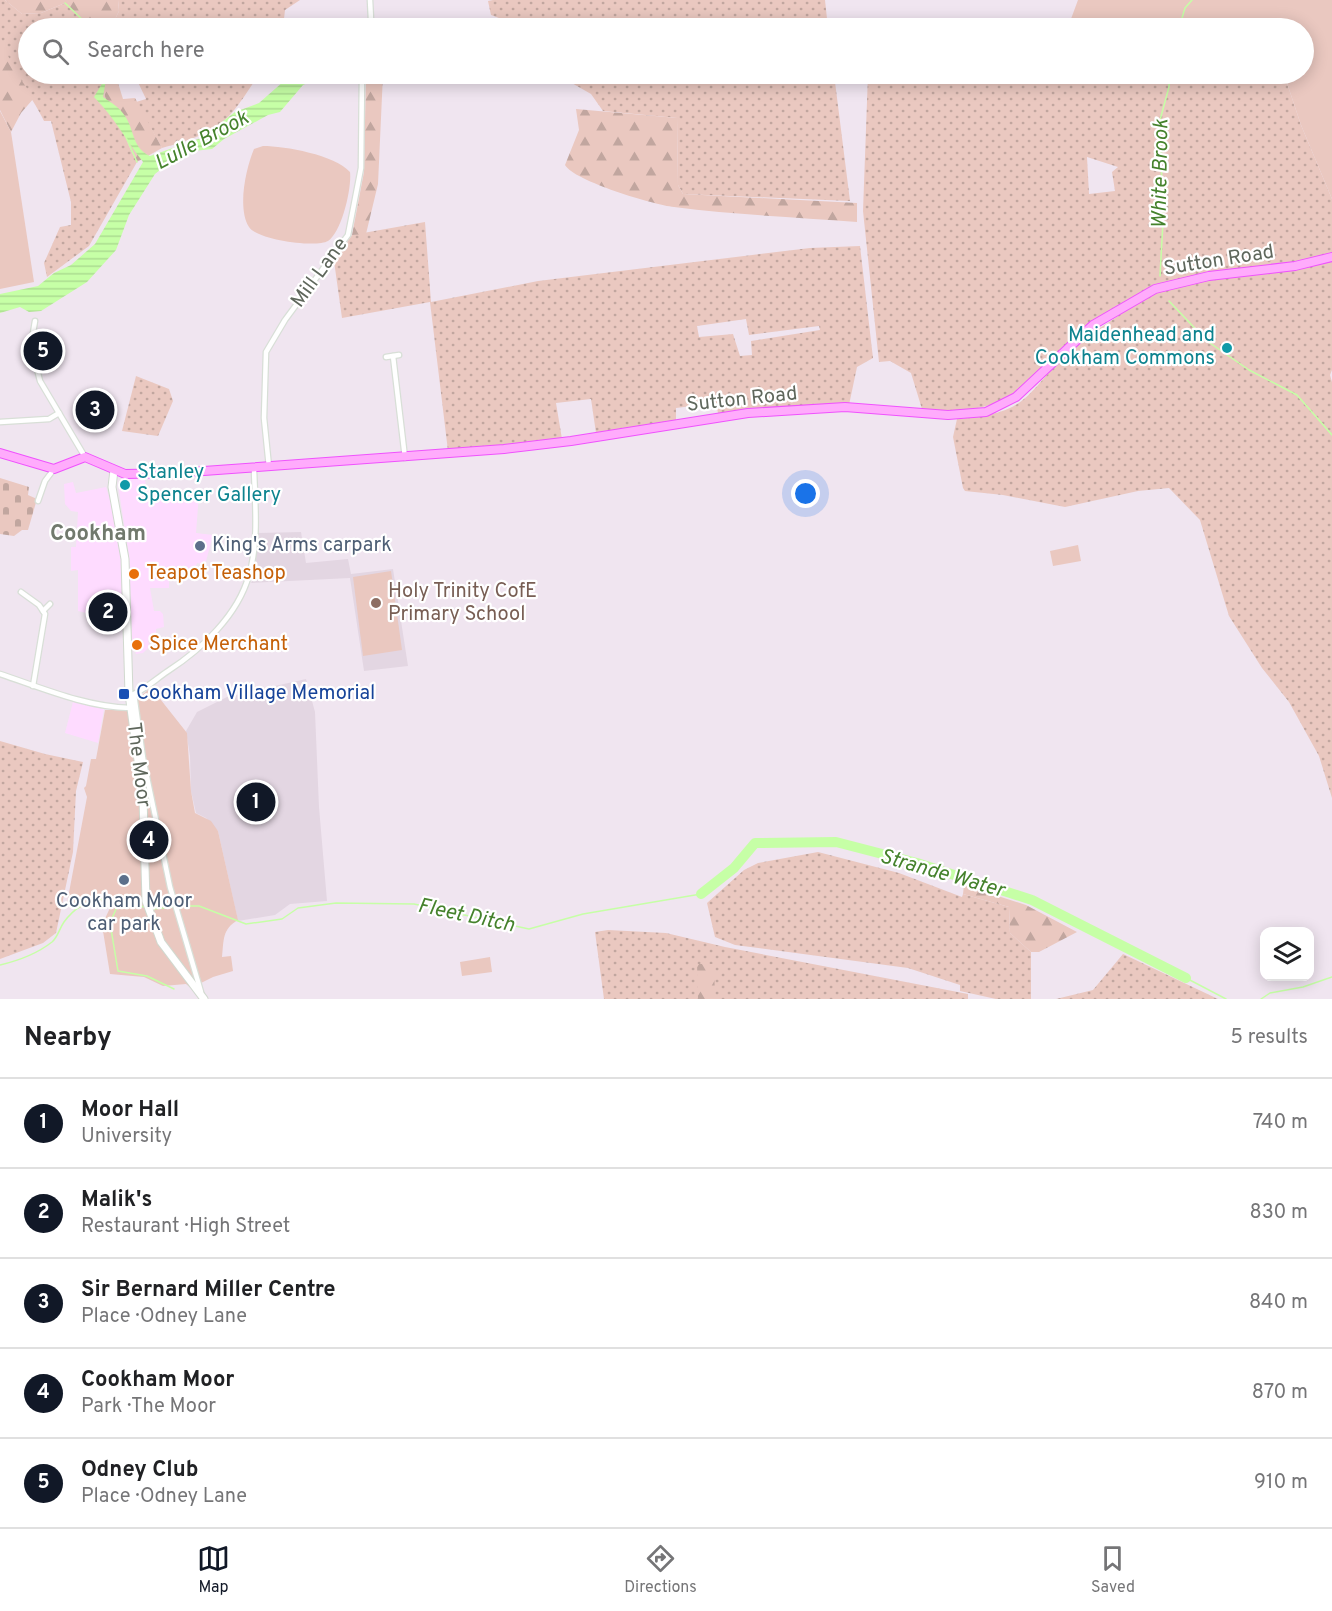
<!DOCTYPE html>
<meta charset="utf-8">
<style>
:root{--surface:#fff;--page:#f6f6f6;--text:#202124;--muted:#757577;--line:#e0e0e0;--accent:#111827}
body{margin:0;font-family:Overpass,sans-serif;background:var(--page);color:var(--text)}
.controls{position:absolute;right:18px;bottom:18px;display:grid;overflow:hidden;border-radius:12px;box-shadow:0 3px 15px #0003}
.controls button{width:54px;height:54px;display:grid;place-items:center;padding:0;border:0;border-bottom:2px solid var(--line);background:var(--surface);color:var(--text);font:30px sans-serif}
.you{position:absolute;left:806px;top:494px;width:21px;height:21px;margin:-15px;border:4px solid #fff;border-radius:50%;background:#1a73e8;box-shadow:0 0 0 9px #1a73e833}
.badge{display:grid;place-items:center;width:39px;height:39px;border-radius:50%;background:var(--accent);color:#fff;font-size:20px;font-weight:700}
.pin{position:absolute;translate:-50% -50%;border:3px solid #fff;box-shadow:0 2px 6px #0006}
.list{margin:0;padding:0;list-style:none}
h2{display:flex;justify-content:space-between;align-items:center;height:78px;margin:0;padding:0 24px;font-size:26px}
h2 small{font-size:20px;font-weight:400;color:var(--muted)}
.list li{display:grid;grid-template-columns:39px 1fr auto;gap:18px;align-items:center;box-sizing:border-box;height:90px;padding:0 24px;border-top:2px solid var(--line)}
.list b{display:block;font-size:22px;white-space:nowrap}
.list p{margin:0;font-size:20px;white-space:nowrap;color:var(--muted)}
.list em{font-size:20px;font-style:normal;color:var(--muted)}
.icon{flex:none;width:33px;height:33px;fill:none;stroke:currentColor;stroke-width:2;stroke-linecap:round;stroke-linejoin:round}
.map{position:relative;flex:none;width:1332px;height:999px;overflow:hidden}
.search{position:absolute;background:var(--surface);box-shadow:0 3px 15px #0003;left:18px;right:18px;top:18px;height:66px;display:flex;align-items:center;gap:15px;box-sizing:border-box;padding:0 21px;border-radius:33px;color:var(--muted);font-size:22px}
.sheet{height:528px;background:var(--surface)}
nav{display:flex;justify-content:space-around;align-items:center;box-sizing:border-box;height:84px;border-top:2px solid var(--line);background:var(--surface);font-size:16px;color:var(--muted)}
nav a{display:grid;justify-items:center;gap:3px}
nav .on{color:var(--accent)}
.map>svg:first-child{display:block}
</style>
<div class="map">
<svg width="1332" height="999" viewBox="0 0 1332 999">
<defs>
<pattern id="grass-dots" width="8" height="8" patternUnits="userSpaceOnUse" patternTransform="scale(1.5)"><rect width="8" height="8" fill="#eac8c0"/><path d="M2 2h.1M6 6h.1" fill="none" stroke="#c1a69f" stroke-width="1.8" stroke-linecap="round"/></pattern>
<pattern id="forest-firs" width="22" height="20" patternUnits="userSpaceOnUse" patternTransform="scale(1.5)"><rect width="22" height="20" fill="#eac8c0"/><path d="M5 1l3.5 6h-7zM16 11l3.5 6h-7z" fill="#c1a69f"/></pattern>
<pattern id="cemetery-stones" width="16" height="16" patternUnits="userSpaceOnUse" patternTransform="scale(1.5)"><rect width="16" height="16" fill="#eac8c0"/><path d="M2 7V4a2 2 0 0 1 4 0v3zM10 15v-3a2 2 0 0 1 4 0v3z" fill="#c1a69f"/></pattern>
<pattern id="water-rules" width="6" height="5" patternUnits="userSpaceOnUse" patternTransform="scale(1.5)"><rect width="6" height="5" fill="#c6ffa6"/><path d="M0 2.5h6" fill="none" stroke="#acdd91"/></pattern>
</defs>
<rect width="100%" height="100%" fill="#f0e5f0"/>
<!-- commercial -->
<g fill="#fedbff">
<polygon points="145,477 146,491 199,494 196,533 213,535 205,565 197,563 193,577 169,578 169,588 150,588 154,611 160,611 163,614 164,627 156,629 156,637 148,641 150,646 143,653 136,654 132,638 129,556 119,491 122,478"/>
<polygon points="73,482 76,493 106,487 116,519 121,560 123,616 120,617 107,618 78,611 78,570 71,571 71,547 76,547 78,512 71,511 65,504 64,484"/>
<polygon points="73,702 104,709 98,743 65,733"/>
</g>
<!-- education -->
<g fill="#e3d6e2">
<polygon points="301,532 306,563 348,559 351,574 393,569 408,666 364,671 350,578 251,583 254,578 258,533"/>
<polygon points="306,679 315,712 319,807 327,901 290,904 275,915 238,921 218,831 206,818 196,813 191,791 190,756 186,731 197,712 227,697"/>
</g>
<!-- grass -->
<g fill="url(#grass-dots)" fill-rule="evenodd">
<path d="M 0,0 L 5,0 L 22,14 L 41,13 L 65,3 L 86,23 L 87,28 L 28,28 L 28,74 L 99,74 L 109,111 L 121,122 L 128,144 L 137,162 L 89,246 L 47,277 L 44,263 L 60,227 L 71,225 L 71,202 L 51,121 L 44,121 C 31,93 7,68 0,38 C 0,26 0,12 0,0 Z"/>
<polygon points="118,0 300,0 285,10 283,28 111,28 119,11"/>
<polygon points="493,0 825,0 828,28 525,28 491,15 488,1"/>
<path d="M 120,74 L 259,74 C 226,125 221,131 162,148 L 136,102 L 146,99 L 135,76 L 132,81 L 118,84 Z"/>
<polygon points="556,74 834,74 850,201 683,194 678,185 677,118 603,111 591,94"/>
<path d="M 868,74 L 1284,74 L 1301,125 L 1332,199 L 1332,370 L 1330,375 L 1332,382 L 1332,798 L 1319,756 L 1289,702 L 1262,668 L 1229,616 L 1200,520 L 1169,488 L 1138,491 L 1065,507 L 1003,495 L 965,491 L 963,488 L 953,437 L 957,419 C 1026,413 1022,400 1066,354 C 1080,339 1101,328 1118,316 L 1121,304 C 1074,327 1054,365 1015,393 C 988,412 953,412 922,409 L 911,373 L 890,361 L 879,362 L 863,211 ZM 1087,157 L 1118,167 L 1112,172 L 1115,191 L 1089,194 Z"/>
<path d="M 425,222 L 431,302 L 538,281 L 810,248 L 860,246 L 873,358 L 857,367 L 849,405 L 718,413 L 716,403 L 676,408 L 676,420 L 596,433 L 591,399 L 556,403 L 562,439 L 448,451 L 430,302 L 342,318 L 334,261 L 352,235 ZM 746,319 L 749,335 L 819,326 L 820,330 L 751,341 L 752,355 L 740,356 L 733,334 L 699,337 L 697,326 Z"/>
<polygon points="136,376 169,389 173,401 158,436 122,431"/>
<polygon points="0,741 45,754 83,762 76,791 73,852 56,933 43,943 0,959"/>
<polygon points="818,852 899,873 962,897 963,894 1009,907 1010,933 1031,952 1031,999 996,999 960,991 960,985 908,968 735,945 715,937 707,903 744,870 758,863"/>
<polygon points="608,930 666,933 725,947 968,994 968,999 604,999 595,932"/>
<polygon points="1123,954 1218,999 1056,999 1093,990"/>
</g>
<!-- forest -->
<g fill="url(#forest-firs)">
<polygon points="5,0 118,0 119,11 111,28 87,28 86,23 65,3 41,13 22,14"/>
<polygon points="0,36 14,70 34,98 21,113 11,132 0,110"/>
<polygon points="99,74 120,74 118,83 123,99 135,98 162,148 137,162 128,144 121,123 109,111"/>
<polygon points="366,74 383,74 378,184 366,234 352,235 364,172"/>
<path d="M 576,109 L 677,118 L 678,185 L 683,194 L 857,203 L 857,222 C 796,217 735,215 674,207 C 654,205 574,181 565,165 L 579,130 Z"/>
<polygon points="964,885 1026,905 1077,932 1039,952 1031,952 1010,933 1009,907 963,894"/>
<polygon points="697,964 714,964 715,999 698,999"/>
</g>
<!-- cemetery -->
<polygon fill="url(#cemetery-stones)" points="0,478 29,487 28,495 37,499 28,530 22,530 14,536 0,534"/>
<!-- park -->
<g fill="#eac8c0">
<polygon points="1078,0 1332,0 1332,199 1301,125 1284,74 1304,74 1304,28 1071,28 1068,27"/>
<polygon points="0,111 11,132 34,282 0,289"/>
<path d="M 263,146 C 285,146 335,155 350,172 C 352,187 342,232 328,241 C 316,248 257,240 249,227 C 237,208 246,168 254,149 Z"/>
<polygon points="1078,545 1081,561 1053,566 1050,551"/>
<polygon points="391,571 402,650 363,656 353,577"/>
<path d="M 148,690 L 157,695 L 187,733 L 191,791 L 195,813 L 211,821 L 218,831 L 238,920 C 222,929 224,940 222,957 L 231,956 L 233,971 L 213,977 L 191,988 L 186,984 L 163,986 L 144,977 L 110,974 L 102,925 L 109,910 L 108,904 L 97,901 L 75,910 L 67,903 L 87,797 L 84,788 L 86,786 L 91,759 L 96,759 L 105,710 L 124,710 Z"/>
<polygon points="490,957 492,972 462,976 460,962"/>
</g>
<!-- water -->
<path fill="url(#water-rules)" d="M 101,74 L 107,74 L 103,97 C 112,103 120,108 125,116 C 135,131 132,148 150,156 L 201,138 L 235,112 L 259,103 L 292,74 L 328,74 L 303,85 L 280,112 L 268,115 L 224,139 L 212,149 L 194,151 L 165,166 L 155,174 L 129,215 L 116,250 L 87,282 L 41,311 L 29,312 L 20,307 L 0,313 L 0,294 L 38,286 L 54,273 L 71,265 L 95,244 L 143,162 C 126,140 114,117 94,97 L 103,82 Z"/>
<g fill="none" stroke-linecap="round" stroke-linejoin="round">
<!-- stream -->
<g stroke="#c6ffa6" stroke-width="1.5">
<polyline points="65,3 86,23 87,28"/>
<polyline points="1179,28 1185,8 1192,0"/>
<polyline points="99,74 102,83"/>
<polyline points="125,135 137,162"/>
<polyline points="1160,276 1163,221 1160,120 1169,87 1169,74"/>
<polyline points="1169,301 1207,341 1249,370 1297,395 1332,435"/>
<polyline points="120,900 110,923 118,971 147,976 174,989"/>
<polyline points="178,906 199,906 246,924 282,919 298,908 336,903 414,904 529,929 583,914 701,894"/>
<polyline points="152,909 173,907"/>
<path d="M 0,965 C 17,961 38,953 52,942 C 58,937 59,929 64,922 C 86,892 113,897 144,907"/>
<polyline points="1186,978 1226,999"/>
<polyline points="1261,999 1270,993 1303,987 1332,977"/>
</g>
<!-- river -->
<polyline stroke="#c6ffa6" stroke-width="10" points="701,894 734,868 755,843 836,842 917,863 1032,900 1186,978"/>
<!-- minor casing -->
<g stroke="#d8dfd7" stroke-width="7">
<g id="minor">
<polyline points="367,28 371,20 370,0"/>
<polyline points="35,321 31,345 40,381 85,457"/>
<polyline points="393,356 405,458"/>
<polyline points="386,357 399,355"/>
<polyline points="0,422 49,419 59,413"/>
<polyline points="269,467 264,418 266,352 285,320 348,235 361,168 362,74"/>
<polyline points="38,501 45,481 54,469"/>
<polyline points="21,592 39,605 45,614 33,686"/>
<polyline points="43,611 50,604"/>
<path d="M 0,674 C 42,688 86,707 130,708"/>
<polyline points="134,694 143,758 170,887 201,992"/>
<path d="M 134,694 C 147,688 156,679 168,671 C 202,649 238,615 249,575 C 259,542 255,503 254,469"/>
</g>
</g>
<!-- secondary casing -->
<g stroke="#d1d9cf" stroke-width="9">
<polyline id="secondary" points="114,470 112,487 125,559 129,694 143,797 146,901 161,942 204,999"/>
</g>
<!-- primary casing -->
<g stroke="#ef52fd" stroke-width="10">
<polyline id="primary" points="0,453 54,469 85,457 125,474 176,473 504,449 571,441 748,413 845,407 948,415 986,412 1016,397 1093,325 1155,289 1209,276 1295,266 1332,257"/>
</g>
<!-- minor -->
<use href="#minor" stroke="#fff" stroke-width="4.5"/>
<!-- secondary -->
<use href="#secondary" stroke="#fff" stroke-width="7"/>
<!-- primary -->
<use href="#primary" stroke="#ffabfc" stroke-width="8"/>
</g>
<!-- markers -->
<g fill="#0f9aa8" stroke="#fff" stroke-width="2">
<circle cx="1227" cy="348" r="6"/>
<circle cx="125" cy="485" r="6"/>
</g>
<g fill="#5c6f8a" stroke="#fff" stroke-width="2">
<circle cx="200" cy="546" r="6"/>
<circle cx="124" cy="880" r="6"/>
</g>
<g fill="#e8710a" stroke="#fff" stroke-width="2">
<circle cx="134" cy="574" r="6"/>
<circle cx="137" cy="645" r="6"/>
</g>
<circle fill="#8d6e63" stroke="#fff" stroke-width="2" cx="376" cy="603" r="6"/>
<rect fill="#1a4fb4" stroke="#fff" stroke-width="2" x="118" y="688" width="12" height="12" rx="3"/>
<g text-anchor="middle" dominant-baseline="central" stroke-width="4.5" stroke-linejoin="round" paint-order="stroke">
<!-- street labels -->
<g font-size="20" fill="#5f675c" stroke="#fff">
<text transform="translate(1219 261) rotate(-9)">Sutton Road</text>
<text transform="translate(320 273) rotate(-54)">Mill Lane</text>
<text transform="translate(742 400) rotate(-6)">Sutton Road</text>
<text transform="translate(138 765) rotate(83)">The Moor</text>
</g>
<!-- culture labels -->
<g font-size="20" fill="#0d838f" stroke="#fff" text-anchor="end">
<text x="1215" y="336">Maidenhead and<tspan x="1215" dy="23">Cookham Commons</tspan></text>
<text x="137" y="473" text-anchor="start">Stanley<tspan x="137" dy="23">Spencer Gallery</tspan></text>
</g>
<!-- service labels -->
<g font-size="20" fill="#4e5e75" stroke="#fff" text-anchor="start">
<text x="212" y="546">King's Arms carpark</text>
<text x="124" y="902" text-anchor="middle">Cookham Moor<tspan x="124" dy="23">car park</tspan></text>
</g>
<!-- food labels -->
<g font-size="20" fill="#c56008" stroke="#fff" text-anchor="start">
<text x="146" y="574">Teapot Teashop</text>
<text x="149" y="645">Spice Merchant</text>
</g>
<!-- education labels -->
<g font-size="20" fill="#785e54" stroke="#fff" text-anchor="start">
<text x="388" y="592">Holy Trinity CofE<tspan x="388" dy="23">Primary School</tspan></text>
</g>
<!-- transit labels -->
<g font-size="20" fill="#164399" stroke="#fff" text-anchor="start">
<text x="136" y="694">Cookham Village Memorial</text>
</g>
<!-- water labels -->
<g font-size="21" font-style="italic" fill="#45822c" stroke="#fff">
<text transform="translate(202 141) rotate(-28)">Lulle Brook</text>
<text transform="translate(1161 174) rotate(-89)">White Brook</text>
<text transform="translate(942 874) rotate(16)">Strande Water</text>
<text transform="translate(466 916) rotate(12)">Fleet Ditch</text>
</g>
<!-- quarter labels -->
<g font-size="22" font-weight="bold" fill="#71796d" stroke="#fff">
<text x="98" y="534">Cookham</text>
</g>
</g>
</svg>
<div class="controls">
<button><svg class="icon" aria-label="layers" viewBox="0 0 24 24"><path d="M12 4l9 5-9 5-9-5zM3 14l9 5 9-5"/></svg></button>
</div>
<div class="you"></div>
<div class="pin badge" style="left:256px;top:802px">1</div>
<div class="pin badge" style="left:108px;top:612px">2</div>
<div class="pin badge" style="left:95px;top:410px">3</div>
<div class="pin badge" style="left:149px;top:840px">4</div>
<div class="pin badge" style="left:43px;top:351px">5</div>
<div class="search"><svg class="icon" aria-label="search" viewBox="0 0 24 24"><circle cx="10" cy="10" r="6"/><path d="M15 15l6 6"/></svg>Search here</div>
</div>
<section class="sheet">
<h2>Nearby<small>5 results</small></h2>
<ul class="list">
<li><span class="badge">1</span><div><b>Moor Hall</b><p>University</p></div><em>740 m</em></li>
<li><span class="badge">2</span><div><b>Malik's</b><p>Restaurant · High Street</p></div><em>830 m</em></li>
<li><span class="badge">3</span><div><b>Sir Bernard Miller Centre</b><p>Place · Odney Lane</p></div><em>840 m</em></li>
<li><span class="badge">4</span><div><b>Cookham Moor</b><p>Park · The Moor</p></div><em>870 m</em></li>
<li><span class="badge">5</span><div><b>Odney Club</b><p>Place · Odney Lane</p></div><em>910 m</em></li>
</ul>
</section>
<nav>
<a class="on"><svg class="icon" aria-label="map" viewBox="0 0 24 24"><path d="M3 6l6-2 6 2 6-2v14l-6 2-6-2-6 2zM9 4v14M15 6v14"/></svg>Map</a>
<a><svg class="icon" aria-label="directions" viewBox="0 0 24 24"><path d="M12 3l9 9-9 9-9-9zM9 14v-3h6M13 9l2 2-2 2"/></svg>Directions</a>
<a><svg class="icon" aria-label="saved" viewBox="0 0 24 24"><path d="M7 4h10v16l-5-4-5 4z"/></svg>Saved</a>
</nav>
